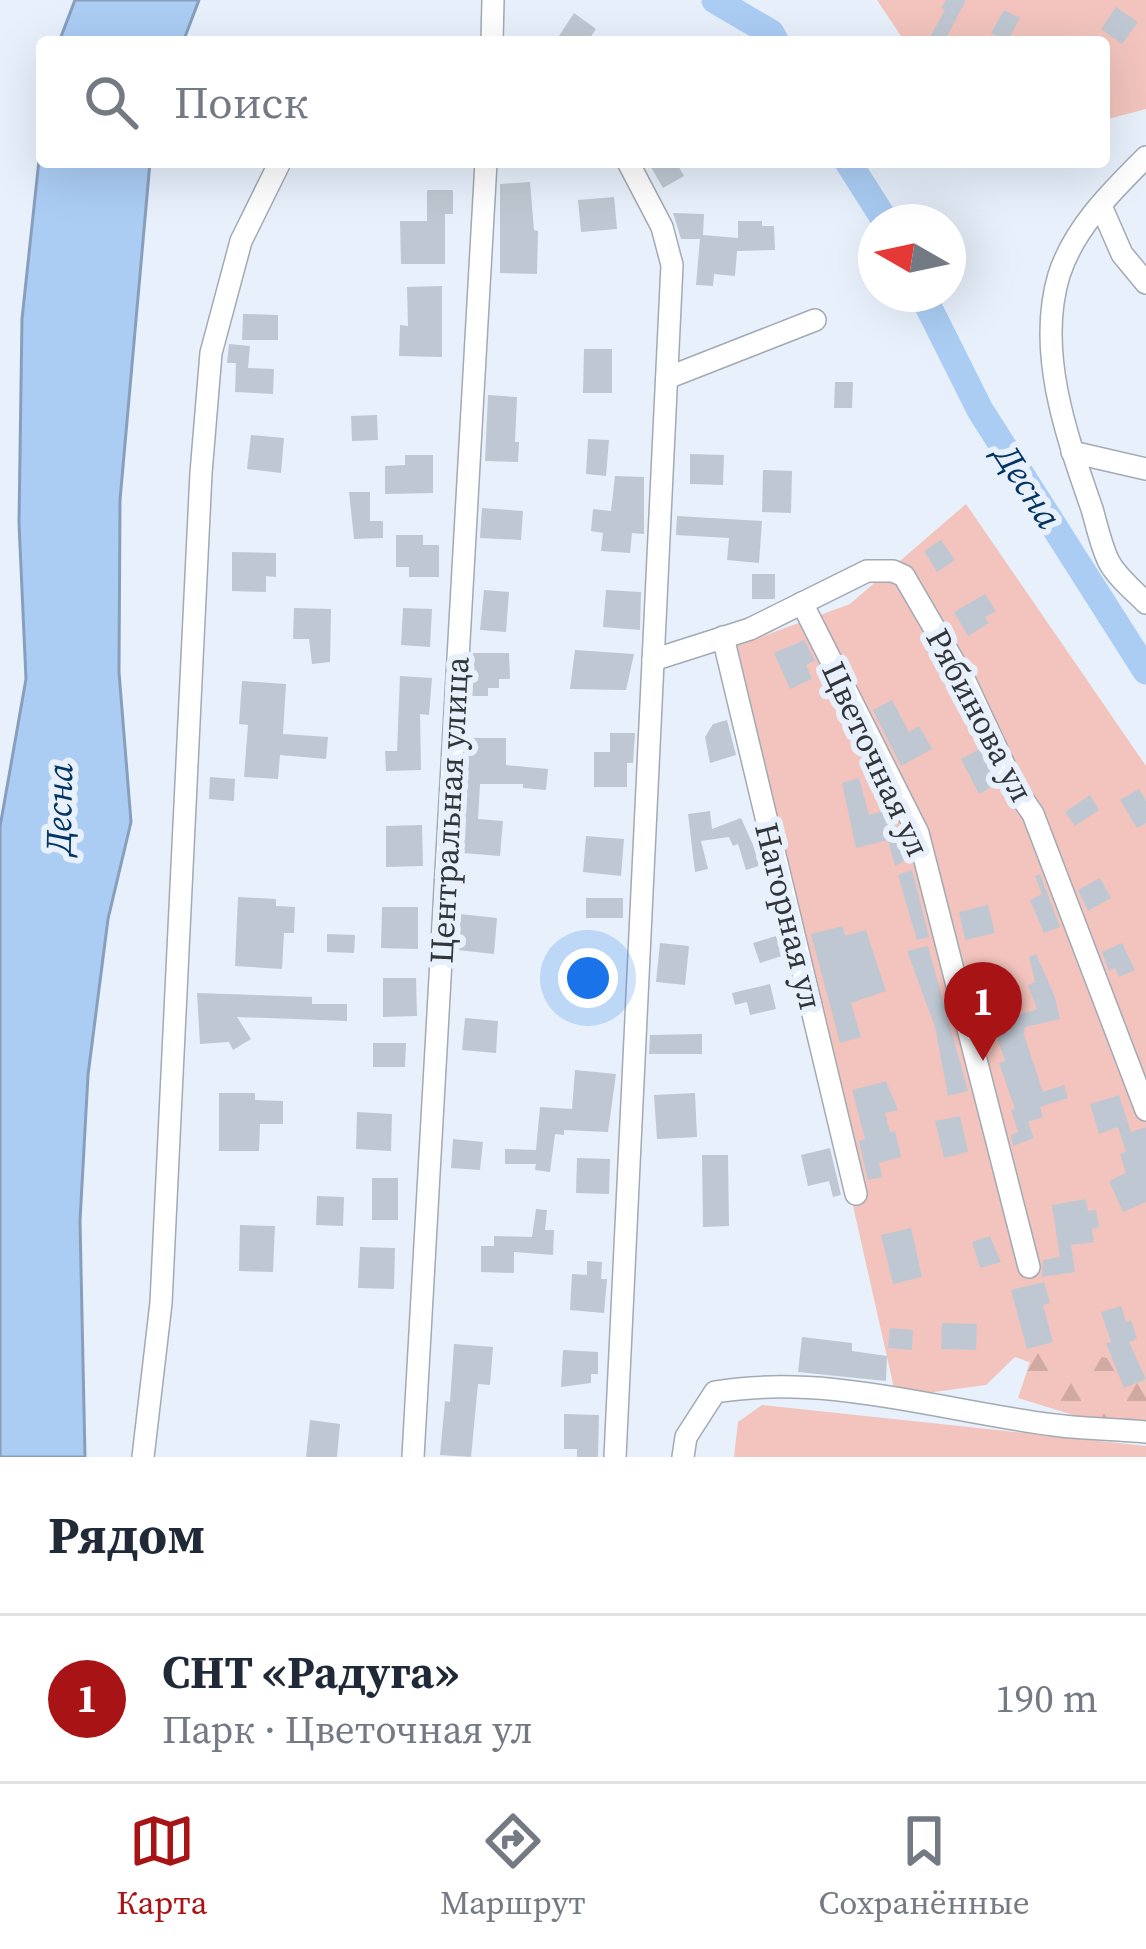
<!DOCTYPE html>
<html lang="ru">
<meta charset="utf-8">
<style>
:root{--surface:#fff;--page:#f2f2f3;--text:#1f2937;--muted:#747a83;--line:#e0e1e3;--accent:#a81415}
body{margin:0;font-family:"Source Serif 4",serif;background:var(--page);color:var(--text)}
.compass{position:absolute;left:858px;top:204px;width:108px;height:108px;border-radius:50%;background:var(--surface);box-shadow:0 12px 48px #0002;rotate:279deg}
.you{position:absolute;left:588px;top:978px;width:42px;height:42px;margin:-30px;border:9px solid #fff;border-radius:50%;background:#1a73e8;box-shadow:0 0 0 18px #1a73e833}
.badge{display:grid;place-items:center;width:78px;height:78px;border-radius:50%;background:var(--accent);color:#fff;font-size:39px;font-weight:700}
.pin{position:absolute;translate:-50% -99px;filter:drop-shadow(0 3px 6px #0008)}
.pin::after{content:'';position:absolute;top:63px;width:42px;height:36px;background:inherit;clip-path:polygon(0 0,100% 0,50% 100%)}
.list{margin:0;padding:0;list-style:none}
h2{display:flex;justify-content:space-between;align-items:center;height:156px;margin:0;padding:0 48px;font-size:51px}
h2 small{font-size:39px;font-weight:400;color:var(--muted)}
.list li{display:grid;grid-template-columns:78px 1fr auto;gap:36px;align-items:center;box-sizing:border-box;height:168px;padding:0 48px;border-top:3px solid var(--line)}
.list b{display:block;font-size:45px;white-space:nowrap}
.list p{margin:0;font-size:39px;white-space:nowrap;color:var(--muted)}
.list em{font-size:39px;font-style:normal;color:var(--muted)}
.icon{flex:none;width:66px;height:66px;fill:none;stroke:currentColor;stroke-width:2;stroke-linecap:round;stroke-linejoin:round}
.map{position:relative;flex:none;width:1146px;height:1457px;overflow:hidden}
.search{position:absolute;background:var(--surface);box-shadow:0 12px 48px #0002;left:36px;right:36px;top:36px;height:132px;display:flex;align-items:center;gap:30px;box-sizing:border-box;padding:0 42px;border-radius:12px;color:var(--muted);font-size:45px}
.sheet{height:324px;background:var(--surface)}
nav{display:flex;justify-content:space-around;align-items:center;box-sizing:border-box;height:168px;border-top:3px solid var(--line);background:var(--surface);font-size:33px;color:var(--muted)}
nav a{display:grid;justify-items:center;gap:6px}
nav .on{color:var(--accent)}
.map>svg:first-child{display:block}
</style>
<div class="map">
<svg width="1146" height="1457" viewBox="0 0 1146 1457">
<defs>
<pattern id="forest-firs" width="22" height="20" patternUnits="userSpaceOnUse" patternTransform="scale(3)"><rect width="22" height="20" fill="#f2c4bd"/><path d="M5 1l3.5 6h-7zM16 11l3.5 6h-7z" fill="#d0a9a3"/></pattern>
</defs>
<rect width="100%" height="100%" fill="#e7f0fb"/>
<!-- green -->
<g fill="#f2c4bd">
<polygon points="877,0 1146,0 1146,109 1104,120 1104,42 905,42"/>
<polygon points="966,504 1146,766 1146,1393 1113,1393 1015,1357 986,1385 896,1397 728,649 850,604"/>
<polygon points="762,1405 1146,1446 1146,1457 734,1457 738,1422"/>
</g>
<!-- forest -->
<polygon fill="url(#forest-firs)" points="1035,1347 1146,1364 1146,1420 1083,1418 1018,1398"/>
<!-- water -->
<g fill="#abcdf4" stroke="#879fbc" stroke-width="3">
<polygon points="75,0 199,0 183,42 59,42"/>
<polygon points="42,132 42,162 150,162 120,500 119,672 131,822 108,919 88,1075 80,1221 85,1457 0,1457 0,827 26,679 19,523 22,319"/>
</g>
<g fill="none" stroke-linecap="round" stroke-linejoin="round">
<!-- river -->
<g stroke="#abcdf4" stroke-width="27">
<polyline points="715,0 771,33 776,42"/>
<polyline points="848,162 886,222"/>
<polyline points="922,294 980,410 1146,671"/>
</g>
</g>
<!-- building -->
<g fill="#bfc8d2">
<polygon points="946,0 966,0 944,42 927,42 945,10 941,8"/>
<polygon points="1116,7 1138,22 1122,44 1101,29"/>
<polygon points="1004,10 1020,18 1007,42 991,33"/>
<polygon points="574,13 596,29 587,42 555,42"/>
<polygon points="648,162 676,162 684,176 663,188"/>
<polygon points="530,182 534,230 538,231 537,274 500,273 500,184"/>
<polygon points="427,190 453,190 453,214 445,214 445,264 401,264 400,221 427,221"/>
<polygon points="614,197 617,229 581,232 578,200"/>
<polygon points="673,213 704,214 703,235 738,238 738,221 762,221 762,226 774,226 775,250 737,251 735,276 714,274 713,286 696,285 700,239 681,239"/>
<polygon points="442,286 442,357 399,356 400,325 408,326 407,287"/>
<polygon points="243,314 278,315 278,340 242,340"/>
<polygon points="229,344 250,346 248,368 274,369 273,394 235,392 236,363 227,363"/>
<polygon points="584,349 612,349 612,393 583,393"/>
<polygon points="835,382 853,382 852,408 834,408"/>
<polygon points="488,395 517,397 515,442 519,442 518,462 485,461"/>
<polygon points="377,415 378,440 352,441 351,416"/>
<polygon points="251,435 284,438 281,473 247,469"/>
<polygon points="588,439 609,440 606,476 586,474"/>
<polygon points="690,454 724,455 723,485 690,484"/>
<polygon points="405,455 433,455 433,493 385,494 385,466 405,465"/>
<polygon points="763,470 792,471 791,513 762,512"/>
<polygon points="615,476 644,477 644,534 632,533 630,553 601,551 603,533 591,531 593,509 611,511"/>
<polygon points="349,492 370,492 370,521 383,521 383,538 354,539"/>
<polygon points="482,508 523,511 521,540 480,538"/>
<polygon points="677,516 762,521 759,563 727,560 729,538 676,535"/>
<polygon points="396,535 423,535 423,545 439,545 439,577 409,577 409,567 396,567"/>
<polygon points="941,540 955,560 937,572 924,551"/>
<polygon points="232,552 276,553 276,577 266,576 266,592 232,591"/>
<rect x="752" y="574" width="23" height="25"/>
<polygon points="484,590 509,592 506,632 480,630"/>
<polygon points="606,590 641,592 640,630 603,627"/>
<polygon points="985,594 996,611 985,617 989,623 968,636 954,612"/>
<polygon points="294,608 331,609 330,662 312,664 309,639 293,639"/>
<polygon points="403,608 432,609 430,647 401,645"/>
<polygon points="804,640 815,661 806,665 812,679 790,689 774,653"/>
<polygon points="575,650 634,654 626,690 570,689"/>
<polygon points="473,653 509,653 510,679 499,679 499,688 488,688 488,696 471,696"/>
<polygon points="400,676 432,678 429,715 420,714 421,770 386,771 385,751 397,751"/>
<polygon points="242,681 286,684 283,734 328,737 326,759 280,755 278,779 244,777 248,725 239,724"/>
<polygon points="892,700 909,732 919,726 932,749 901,766 873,710"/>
<polygon points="727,720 736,755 710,763 705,737 713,724"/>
<polygon points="610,733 635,733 633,763 627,763 627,787 594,787 594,752 610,752"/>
<polygon points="469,738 506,738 506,765 548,769 546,790 523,788 523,784 480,784 478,819 503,821 500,856 463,853"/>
<polygon points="980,749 997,784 979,794 961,759"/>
<polygon points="210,777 235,779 234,801 209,799"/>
<polygon points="859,778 869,815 884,811 891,838 902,834 904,838 909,858 895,866 888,840 856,848 842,783"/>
<polygon points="1139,789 1146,801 1146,823 1137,828 1120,800"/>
<polygon points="1090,795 1099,810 1075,826 1065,812"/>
<polygon points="710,811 712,829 741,818 762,865 746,870 738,844 733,846 729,837 701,841 708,869 695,872 688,814"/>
<polygon points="422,825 423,866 386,867 386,826"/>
<polygon points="586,836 624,839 621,876 583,872"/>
<polygon points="912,870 929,937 917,940 898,875"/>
<polygon points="1040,874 1060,927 1044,933 1030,900 1042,894 1035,876"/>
<polygon points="1100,878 1111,898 1088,911 1078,890"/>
<polygon points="238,897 276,899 276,906 295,907 294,933 284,933 282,969 235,966"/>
<rect x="586" y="898" width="37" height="20"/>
<polygon points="988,905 995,933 965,940 959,912"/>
<polygon points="382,907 418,907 418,949 381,948"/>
<polygon points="460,914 497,918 494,954 457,950"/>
<polygon points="843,926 845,936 866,930 886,991 851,1003 861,1037 840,1043 811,934"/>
<polygon points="327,934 355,935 354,953 327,952"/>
<polygon points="776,936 782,956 760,963 753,943"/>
<polygon points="660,943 689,946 685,985 656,982"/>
<polygon points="1122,943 1135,970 1119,977 1115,968 1109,971 1102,952"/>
<polygon points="928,946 968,1091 948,1096 935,1027 907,951"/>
<polygon points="1036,954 1055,997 1060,1019 1025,1027 1024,1035 1043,1092 1064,1085 1068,1098 1040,1107 1043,1117 1028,1122 1034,1138 1013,1146 1011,1135 1018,1132 1011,1110 1015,1109 999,1063 1005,1061 997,1037 990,1039 971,969 986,964 998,1004 1006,1001 1011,1018 1037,1009 1028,985 1035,982 1029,957"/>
<polygon points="383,978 416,978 417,1016 383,1017"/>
<polygon points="770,984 776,1009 750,1015 747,1002 735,1005 732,993"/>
<polygon points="197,993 312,997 312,1004 347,1004 347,1021 237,1017 251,1039 233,1050 229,1042 200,1044"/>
<polygon points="465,1018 498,1021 496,1053 462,1050"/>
<polygon points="702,1034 702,1054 649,1054 650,1035"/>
<polygon points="373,1043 406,1043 405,1067 373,1067"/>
<polygon points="575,1070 616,1074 608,1132 564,1130 564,1135 555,1134 550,1172 535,1170 536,1164 505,1164 505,1149 536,1150 540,1107 572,1109"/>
<polygon points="886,1081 898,1110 885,1113 890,1132 895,1131 901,1157 879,1163 882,1177 868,1180 859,1141 865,1139 852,1090"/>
<polygon points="219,1093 255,1093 255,1100 283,1101 283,1124 260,1124 259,1151 219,1151"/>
<polygon points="695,1093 697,1137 657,1139 654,1095"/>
<polygon points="1119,1095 1131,1132 1146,1127 1146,1202 1123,1212 1109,1181 1126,1173 1120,1154 1126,1152 1118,1127 1099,1134 1090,1104"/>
<polygon points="357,1112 392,1114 391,1151 356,1149"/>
<polygon points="960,1116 968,1152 944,1158 935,1121"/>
<polygon points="453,1139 483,1142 480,1170 451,1168"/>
<polygon points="830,1148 841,1195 833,1197 829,1181 808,1186 801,1155"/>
<polygon points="702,1155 728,1155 729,1226 703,1227"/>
<polygon points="577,1158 610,1159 609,1194 576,1193"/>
<rect x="372" y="1178" width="26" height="42"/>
<polygon points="317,1196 344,1197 343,1226 316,1225"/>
<polygon points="1086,1199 1088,1211 1096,1210 1099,1227 1092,1229 1094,1242 1071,1245 1075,1272 1042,1277 1043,1260 1060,1257 1052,1205"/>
<polygon points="536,1209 547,1210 545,1230 554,1230 553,1255 514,1252 514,1273 481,1272 481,1246 494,1246 494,1236 532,1237"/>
<polygon points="240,1225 275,1226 273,1272 239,1271"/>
<polygon points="911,1228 922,1277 893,1284 881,1235"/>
<polygon points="990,1236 1001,1262 980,1268 972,1242"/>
<polygon points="360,1247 395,1248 394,1289 358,1288"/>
<polygon points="587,1261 602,1262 601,1279 607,1279 604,1313 570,1310 572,1274 587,1275"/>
<polygon points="1044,1282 1050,1303 1043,1305 1053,1342 1027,1349 1011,1290"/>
<polygon points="1121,1306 1126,1322 1131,1320 1137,1339 1129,1342 1146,1379 1124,1388 1106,1343 1111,1342 1101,1312"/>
<polygon points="942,1323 977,1324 976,1350 941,1349"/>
<polygon points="890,1328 913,1330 912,1350 888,1348"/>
<polygon points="802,1337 852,1343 852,1351 887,1356 886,1381 798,1372"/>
<polygon points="454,1344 493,1347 490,1385 478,1384 471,1457 440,1455 445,1401 450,1402"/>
<polygon points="563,1350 598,1352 598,1374 591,1374 591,1383 561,1387"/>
<polygon points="564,1414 599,1415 598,1457 577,1457 577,1449 564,1449"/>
<polygon points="310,1420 340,1424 337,1457 306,1457"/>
</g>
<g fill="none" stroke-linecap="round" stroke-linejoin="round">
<!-- minor casing -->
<g stroke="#a2aab4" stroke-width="24">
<g id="minor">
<polyline points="492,42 493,0"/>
<path d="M 1146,157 C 1112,191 1074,228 1059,275 C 1036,352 1067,437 1092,509 C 1097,526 1101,546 1109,562 C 1117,577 1134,591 1146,603"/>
<polyline points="1101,206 1122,254 1146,283"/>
<polyline points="667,378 815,320"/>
<polyline points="1072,452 1146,469"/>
<polyline points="802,603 918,833 1029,1267"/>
<polyline points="723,637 856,1194"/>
<polyline points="653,660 750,629 867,571 893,571 904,576 965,681 1015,788 1033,814 1146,1110"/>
<polyline points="143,1457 161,1303 201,473 211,353 241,241 280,162"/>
<polyline points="413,1457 486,162"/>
<polyline points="615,1457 672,265 662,227 628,162"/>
<path d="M 683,1457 L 686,1437 L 715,1392 C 828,1373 942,1411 1054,1425 C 1084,1429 1115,1429 1146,1432"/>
</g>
</g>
<!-- minor -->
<use href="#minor" stroke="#fff" stroke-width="21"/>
</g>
<g text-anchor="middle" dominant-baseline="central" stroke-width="12" stroke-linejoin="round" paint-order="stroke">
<!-- street labels -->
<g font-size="33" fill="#323539" stroke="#e7f0fb">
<text transform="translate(980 715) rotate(62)">Рябинова ул</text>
<text transform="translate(876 759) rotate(65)">Цветочная ул</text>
<text transform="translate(449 810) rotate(-87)">Центральная улица</text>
<text transform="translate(789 916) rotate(76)">Нагорная ул</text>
</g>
<!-- water labels -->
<g font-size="36" font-style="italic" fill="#033564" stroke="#e7f0fb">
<text transform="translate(1028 486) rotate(57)">Десна</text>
<text transform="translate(59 809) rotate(-89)">Десна</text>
</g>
</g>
</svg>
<svg class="compass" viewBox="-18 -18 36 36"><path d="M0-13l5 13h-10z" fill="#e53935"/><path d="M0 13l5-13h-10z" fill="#747a83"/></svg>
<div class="you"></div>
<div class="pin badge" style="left:983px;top:1061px">1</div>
<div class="search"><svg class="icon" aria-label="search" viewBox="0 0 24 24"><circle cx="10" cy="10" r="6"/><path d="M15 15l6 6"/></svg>Поиск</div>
</div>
<section class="sheet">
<h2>Рядом<small></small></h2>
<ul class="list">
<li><span class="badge">1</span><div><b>СНТ «Радуга»</b><p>Парк · Цветочная ул</p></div><em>190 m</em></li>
</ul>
</section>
<nav>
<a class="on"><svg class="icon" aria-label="map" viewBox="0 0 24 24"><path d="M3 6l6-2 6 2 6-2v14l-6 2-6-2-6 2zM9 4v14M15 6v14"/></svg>Карта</a>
<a><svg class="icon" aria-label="directions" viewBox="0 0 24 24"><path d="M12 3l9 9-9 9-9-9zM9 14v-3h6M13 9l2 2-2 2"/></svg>Маршрут</a>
<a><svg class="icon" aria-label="saved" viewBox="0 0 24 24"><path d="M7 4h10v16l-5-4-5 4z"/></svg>Сохранённые</a>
</nav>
